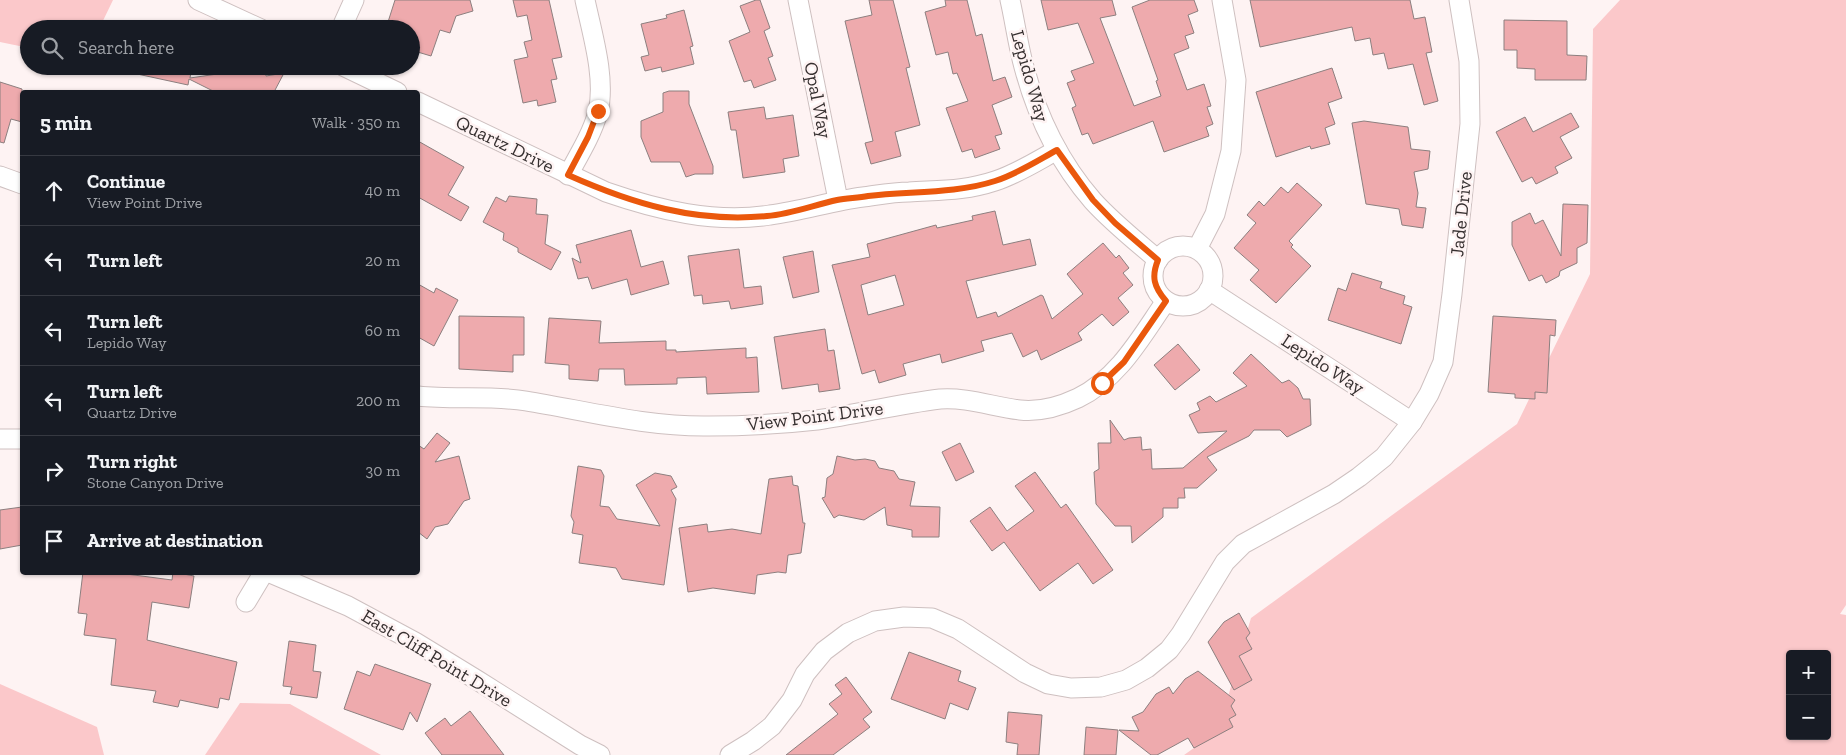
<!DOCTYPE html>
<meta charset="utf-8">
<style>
:root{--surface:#171b24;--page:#242831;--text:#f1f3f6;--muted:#9ea1a6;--line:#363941}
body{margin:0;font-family:"Zilla Slab",serif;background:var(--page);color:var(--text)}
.controls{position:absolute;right:15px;bottom:15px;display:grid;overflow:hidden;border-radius:5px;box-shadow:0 1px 4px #0004}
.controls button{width:45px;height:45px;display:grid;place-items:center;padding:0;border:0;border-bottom:1px solid var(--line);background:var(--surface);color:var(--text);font:25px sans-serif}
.stop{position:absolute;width:15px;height:15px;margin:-11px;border:4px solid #ea580c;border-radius:50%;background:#fff}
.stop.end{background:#ea580c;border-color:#fff;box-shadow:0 1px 5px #0008}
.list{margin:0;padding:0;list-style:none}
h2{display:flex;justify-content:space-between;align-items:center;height:65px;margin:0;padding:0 20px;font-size:21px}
h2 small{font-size:16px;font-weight:400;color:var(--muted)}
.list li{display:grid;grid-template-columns:32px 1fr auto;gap:15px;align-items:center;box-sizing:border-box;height:70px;padding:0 20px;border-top:1px solid var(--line)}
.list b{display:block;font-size:19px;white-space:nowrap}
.list p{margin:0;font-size:16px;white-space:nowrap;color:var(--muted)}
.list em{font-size:16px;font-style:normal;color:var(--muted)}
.icon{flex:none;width:28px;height:28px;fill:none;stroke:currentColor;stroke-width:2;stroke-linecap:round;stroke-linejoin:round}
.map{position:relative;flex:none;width:1846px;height:755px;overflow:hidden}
.search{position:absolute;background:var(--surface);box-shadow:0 1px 4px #0004;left:20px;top:20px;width:400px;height:55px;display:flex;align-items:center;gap:12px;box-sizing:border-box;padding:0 18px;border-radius:28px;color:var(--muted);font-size:19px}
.panel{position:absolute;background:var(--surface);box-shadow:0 1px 4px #0004;left:20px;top:90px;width:400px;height:485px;border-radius:5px}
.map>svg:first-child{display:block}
</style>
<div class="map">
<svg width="1846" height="755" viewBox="0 0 1846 755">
<rect width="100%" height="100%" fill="#fef3f3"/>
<!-- green -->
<g fill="#fbc8ca" fill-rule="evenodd">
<polygon points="0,0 113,0 99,29 29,29 29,48 0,42"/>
<path d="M 1620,0 L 1846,0 L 1846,605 L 1840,614 L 1846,615 L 1846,755 L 1184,755 L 1218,731 L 1251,618 L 1517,424 L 1590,274 L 1593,29 ZM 1790,654 L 1827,654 L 1827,736 L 1790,736 Z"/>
<polygon points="0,684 97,727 104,755 0,755"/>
<polygon points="240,703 290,704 381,755 205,755"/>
</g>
<!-- building -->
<g fill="#eeaaad" stroke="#8c7f7f" fill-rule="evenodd">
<polygon points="395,0 470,0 473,11 456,16 450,33 440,30 431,56 411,50 411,29 390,29 388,22"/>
<polygon points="513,0 549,0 562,57 552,59 557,79 551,80 556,102 538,106 537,100 523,103 514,60 528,57 524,42 532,40 527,15 517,17"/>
<polygon points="756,0 760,0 770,28 764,31 773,56 768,58 776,80 754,88 751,80 744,82 729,41 750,32 740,6"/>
<polygon points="869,0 893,0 910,67 906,68 920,125 895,132 901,156 871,164 865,143 873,141 845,21 872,15"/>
<polygon points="945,0 967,0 976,36 982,34 993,81 1005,77 1012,97 992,105 1002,134 995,136 1000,149 975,158 972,149 962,152 946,108 968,101 957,73 953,74 948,52 936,55 925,12 946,6"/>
<polygon points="1041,0 1112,0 1116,15 1100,18 1134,106 1161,96 1156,81 1158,80 1132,7 1150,0 1194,0 1198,11 1188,15 1194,33 1185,36 1189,48 1174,54 1187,90 1204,84 1211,106 1207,107 1213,124 1206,127 1209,136 1164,152 1153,121 1093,144 1088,133 1082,135 1072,108 1076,106 1067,83 1075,80 1071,71 1094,63 1078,23 1048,30"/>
<polygon points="1250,0 1410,0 1414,19 1425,17 1432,52 1426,53 1438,101 1424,105 1413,64 1388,69 1384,53 1373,55 1370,38 1355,41 1352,27 1260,47"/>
<polygon points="684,10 693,46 690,47 694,64 662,72 661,67 645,71 641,57 649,55 641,24 667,18 666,15"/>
<polygon points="1504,20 1567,21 1567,55 1587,56 1586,80 1535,80 1535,69 1517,68 1517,50 1504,50"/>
<polygon points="129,66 192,66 190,78 265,67 266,76 284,73 274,92 215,92 189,79 188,85 128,72"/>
<polygon points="1332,68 1342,98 1328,103 1335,124 1325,128 1330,144 1311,149 1310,146 1276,157 1256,92"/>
<polygon points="0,82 22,89 22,122 11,119 4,143 0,142"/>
<polygon points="669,91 689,91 689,104 713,166 713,174 695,174 686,177 680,162 651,162 641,137 641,121 663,112 663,93"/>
<polygon points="764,107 766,119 793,115 799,156 783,159 785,172 743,178 736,130 731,130 728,112"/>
<polygon points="1571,113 1579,127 1560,137 1572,158 1555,167 1558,173 1536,184 1532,177 1522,182 1496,132 1525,117 1533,132"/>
<polygon points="1364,121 1408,127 1411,149 1430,151 1428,169 1414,172 1418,193 1416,207 1426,208 1423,228 1402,225 1399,209 1366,204 1352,123"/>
<polygon points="418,141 464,167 448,195 469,207 461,221 418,197"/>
<polygon points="1297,183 1322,205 1289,241 1293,245 1291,247 1311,266 1276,303 1250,280 1259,270 1234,248 1256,223 1247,215 1259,201 1264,206 1281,187 1288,193"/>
<polygon points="509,196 537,199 536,214 548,215 545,244 561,252 551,270 518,252 518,248 503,240 504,233 483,222 496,197 506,202"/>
<polygon points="1563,204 1588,205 1587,243 1577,248 1577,263 1560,271 1559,276 1546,283 1542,275 1529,281 1512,245 1512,222 1530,213 1535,224 1543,220 1561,256"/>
<path d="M 995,211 L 1003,245 L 1030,239 L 1036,265 L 966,281 L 977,318 L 996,312 L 998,317 L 1041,295 L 1043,296 L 1052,319 L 1083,294 L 1067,274 L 1103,243 L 1116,258 L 1119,255 L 1129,268 L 1123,273 L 1133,285 L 1118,298 L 1129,312 L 1113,326 L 1102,314 L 1078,333 L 1082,340 L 1041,360 L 1037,350 L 1023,357 L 1012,333 L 981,341 L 984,351 L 942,363 L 940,354 L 903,364 L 906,375 L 879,383 L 875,370 L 862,374 L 832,265 L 870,257 L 867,244 L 936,225 L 937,228 L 973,220 L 972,216 ZM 895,275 L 904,305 L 868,315 L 861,285 Z"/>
<polygon points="631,230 641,267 663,261 669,284 631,295 627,279 592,289 588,277 578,279 572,258 581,263 576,245"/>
<polygon points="739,249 744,288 761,286 763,304 731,309 729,301 703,304 702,295 694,296 688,256"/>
<polygon points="813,251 819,292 793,298 783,257"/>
<polygon points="1352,273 1382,282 1380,288 1405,296 1403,304 1412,307 1401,344 1328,320 1338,288 1346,291"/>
<polygon points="418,284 434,293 436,288 458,300 434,346 418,337"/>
<polygon points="459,316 524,317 524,355 513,355 513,372 459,369"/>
<polygon points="1493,316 1556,320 1555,336 1550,335 1547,393 1535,392 1535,399 1515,398 1515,394 1488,392"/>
<polygon points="549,318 601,321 599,343 666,341 666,350 676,350 676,352 746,348 746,358 757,357 759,392 707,394 706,377 677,378 677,384 625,385 624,369 599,369 598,381 569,379 569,365 545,363"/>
<polygon points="825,329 828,351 834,350 840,389 819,392 818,384 782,389 774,337"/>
<polygon points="1178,344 1200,370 1175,390 1154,365"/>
<polygon points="1251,354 1282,383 1289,380 1298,388 1303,399 1310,399 1311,425 1287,437 1280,430 1254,430 1249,436 1207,457 1217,470 1197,488 1184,488 1185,498 1178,498 1178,508 1163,508 1163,517 1132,543 1131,526 1115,526 1096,504 1094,472 1099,469 1098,443 1111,443 1110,420 1124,440 1129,438 1141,437 1142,450 1151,449 1152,469 1183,468 1227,431 1198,433 1189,415 1200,410 1197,403 1210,396 1216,402 1247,386 1233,373"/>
<polygon points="437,433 450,443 435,462 459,456 470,499 464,501 448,524 435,527 427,539 418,532 418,445 424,449"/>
<polygon points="960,443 974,472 956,481 942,452"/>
<polygon points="837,456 855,460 865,459 875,461 879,468 894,471 899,479 915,482 910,506 940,507 939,537 912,537 912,530 887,525 885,507 864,520 839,515 834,518 822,498 825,497 827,478 833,474"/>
<polygon points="578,466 601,470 604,476 600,506 609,507 617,519 660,526 636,485 655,473 671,476 677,487 671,490 676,499 664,585 622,579 616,568 579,563 583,535 572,533 574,522 571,516"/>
<polygon points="1035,472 1061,508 1066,504 1113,570 1093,584 1078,563 1040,591 1004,542 992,551 970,521 990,507 1007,531 1034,511 1015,486"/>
<polygon points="792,476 793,485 798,486 803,523 805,523 801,553 788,555 786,573 778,572 757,575 755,594 713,588 688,592 679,528 707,524 708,532 732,529 761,534 769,479"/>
<polygon points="22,507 22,545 0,549 0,510"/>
<polygon points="83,572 111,572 172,580 173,572 194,576 189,608 152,602 147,640 237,662 229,700 220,698 218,708 180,700 178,707 153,702 156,691 111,685 116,639 84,635 87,614 78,613"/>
<polygon points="1239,613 1250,633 1246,638 1252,649 1239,656 1252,680 1234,690 1208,642 1224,622"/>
<polygon points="289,641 316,645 313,671 321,672 317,698 290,694 292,687 283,686"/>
<polygon points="909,652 961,671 958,681 976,688 968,710 950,703 945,719 891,699"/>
<polygon points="375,664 431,684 417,722 410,712 403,730 344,709 357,671 370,676"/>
<polygon points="1198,671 1235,700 1231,706 1236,715 1229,719 1233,727 1194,748 1188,738 1157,755 1151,755 1119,730 1139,731 1132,717 1143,712 1156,694 1169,687 1173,694 1185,679"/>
<polygon points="846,677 872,712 863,719 870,727 833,755 786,755 838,714 829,704 842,694 835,685"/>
<polygon points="470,711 504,755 442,755 425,733 445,718 451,726"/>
<polygon points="1008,712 1042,715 1039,755 1017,755 1018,744 1006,742"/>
<polygon points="1086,727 1118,730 1116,755 1084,755"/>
</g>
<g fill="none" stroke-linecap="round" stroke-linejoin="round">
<!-- street casing -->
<g stroke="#cec0c0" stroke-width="21">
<g id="street">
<polyline points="198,0 261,29"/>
<polyline points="798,0 838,200"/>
<path d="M 1010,0 C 1015,22 1018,45 1024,67 C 1037,116 1059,162 1093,201 C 1113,223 1136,241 1158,260"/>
<polyline points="341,29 354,0"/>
<polyline points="343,66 397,92"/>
<path d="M 418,102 L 606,192 C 658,210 715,224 770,215 C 802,211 832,201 863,197 C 878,195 894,192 909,192 C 940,190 965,191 995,181 C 1017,174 1037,161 1057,150"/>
<path d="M 568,175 C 579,155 592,134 598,112 C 606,78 592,33 585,0"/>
<polyline points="0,176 22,184"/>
<circle cx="1183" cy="276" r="30"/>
<polyline points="1197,249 1215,214 1231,151 1236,80 1222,0"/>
<polyline points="1209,290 1412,422"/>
<path d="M 418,396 C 453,400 491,395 526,401 C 587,411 647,427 709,426 C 745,426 781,424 817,420 C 858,414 899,404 940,399 C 967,397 994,407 1020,410 C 1039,412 1061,406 1078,398 C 1119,378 1141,337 1166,301"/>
<polyline points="0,439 22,439"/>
<polyline points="268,572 348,606 415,642 477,680 580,745 600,755"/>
<polyline points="246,602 264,572"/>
<polyline points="730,755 753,741 772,726 792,700 805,674 824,651 848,633 875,621 904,617 932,618 958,629 1025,673 1048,684 1071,688 1101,687 1126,680 1147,668 1169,650 1181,634 1225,562 1243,544 1334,494 1359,477 1384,457 1412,422 1429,394 1443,362 1452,294 1470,124 1469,61 1459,0"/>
</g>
</g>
<!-- street -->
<use href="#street" stroke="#fff" stroke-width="19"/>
</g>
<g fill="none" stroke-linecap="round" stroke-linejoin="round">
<!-- route -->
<path stroke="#ea580c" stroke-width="6" d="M 598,111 L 588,137 L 568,175 C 633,204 696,223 767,216 C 791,214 814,205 837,200 C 847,198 858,198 868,196 C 910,191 955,194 995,181 C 1017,174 1037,161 1057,150 L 1093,200 L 1115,223 L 1158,260 C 1151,277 1154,287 1166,301 L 1124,362 L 1102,383"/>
</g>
<g text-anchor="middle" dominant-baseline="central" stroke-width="5" stroke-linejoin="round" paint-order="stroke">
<!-- street labels -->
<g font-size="19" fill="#363030" stroke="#fef3f3">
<text transform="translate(1030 76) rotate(74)">Lepido Way</text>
<text transform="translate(818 100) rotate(79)">Opal Way</text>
<text transform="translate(505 144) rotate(26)">Quartz Drive</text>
<text transform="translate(1461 214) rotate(-84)">Jade Drive</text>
<text transform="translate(1323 364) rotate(33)">Lepido Way</text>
<text transform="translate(815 416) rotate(-7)">View Point Drive</text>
<text transform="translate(437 658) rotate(31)">East Cliff Point Drive</text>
</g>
</g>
</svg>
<div class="controls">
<button>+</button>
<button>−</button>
</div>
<div class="stop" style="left:1102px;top:383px"></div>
<div class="stop end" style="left:598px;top:111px"></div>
<div class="search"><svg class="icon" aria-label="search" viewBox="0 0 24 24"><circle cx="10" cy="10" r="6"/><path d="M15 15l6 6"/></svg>Search here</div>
<section class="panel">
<h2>5 min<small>Walk · 350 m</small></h2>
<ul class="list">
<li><svg class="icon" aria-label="ahead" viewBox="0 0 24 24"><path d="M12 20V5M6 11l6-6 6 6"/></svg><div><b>Continue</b><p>View Point Drive</p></div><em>40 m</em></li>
<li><svg class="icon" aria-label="left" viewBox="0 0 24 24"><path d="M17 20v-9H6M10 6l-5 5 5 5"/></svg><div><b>Turn left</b></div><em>20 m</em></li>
<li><svg class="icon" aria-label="left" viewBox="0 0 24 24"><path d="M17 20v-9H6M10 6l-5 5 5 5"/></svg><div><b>Turn left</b><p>Lepido Way</p></div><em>60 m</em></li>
<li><svg class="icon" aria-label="left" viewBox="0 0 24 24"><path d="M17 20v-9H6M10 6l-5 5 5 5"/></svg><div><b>Turn left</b><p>Quartz Drive</p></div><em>200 m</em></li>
<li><svg class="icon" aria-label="right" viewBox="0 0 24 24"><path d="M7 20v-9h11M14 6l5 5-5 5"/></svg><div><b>Turn right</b><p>Stone Canyon Drive</p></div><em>30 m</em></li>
<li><svg class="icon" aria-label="arrive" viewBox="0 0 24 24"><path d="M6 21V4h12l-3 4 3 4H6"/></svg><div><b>Arrive at destination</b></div></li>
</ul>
</section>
</div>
